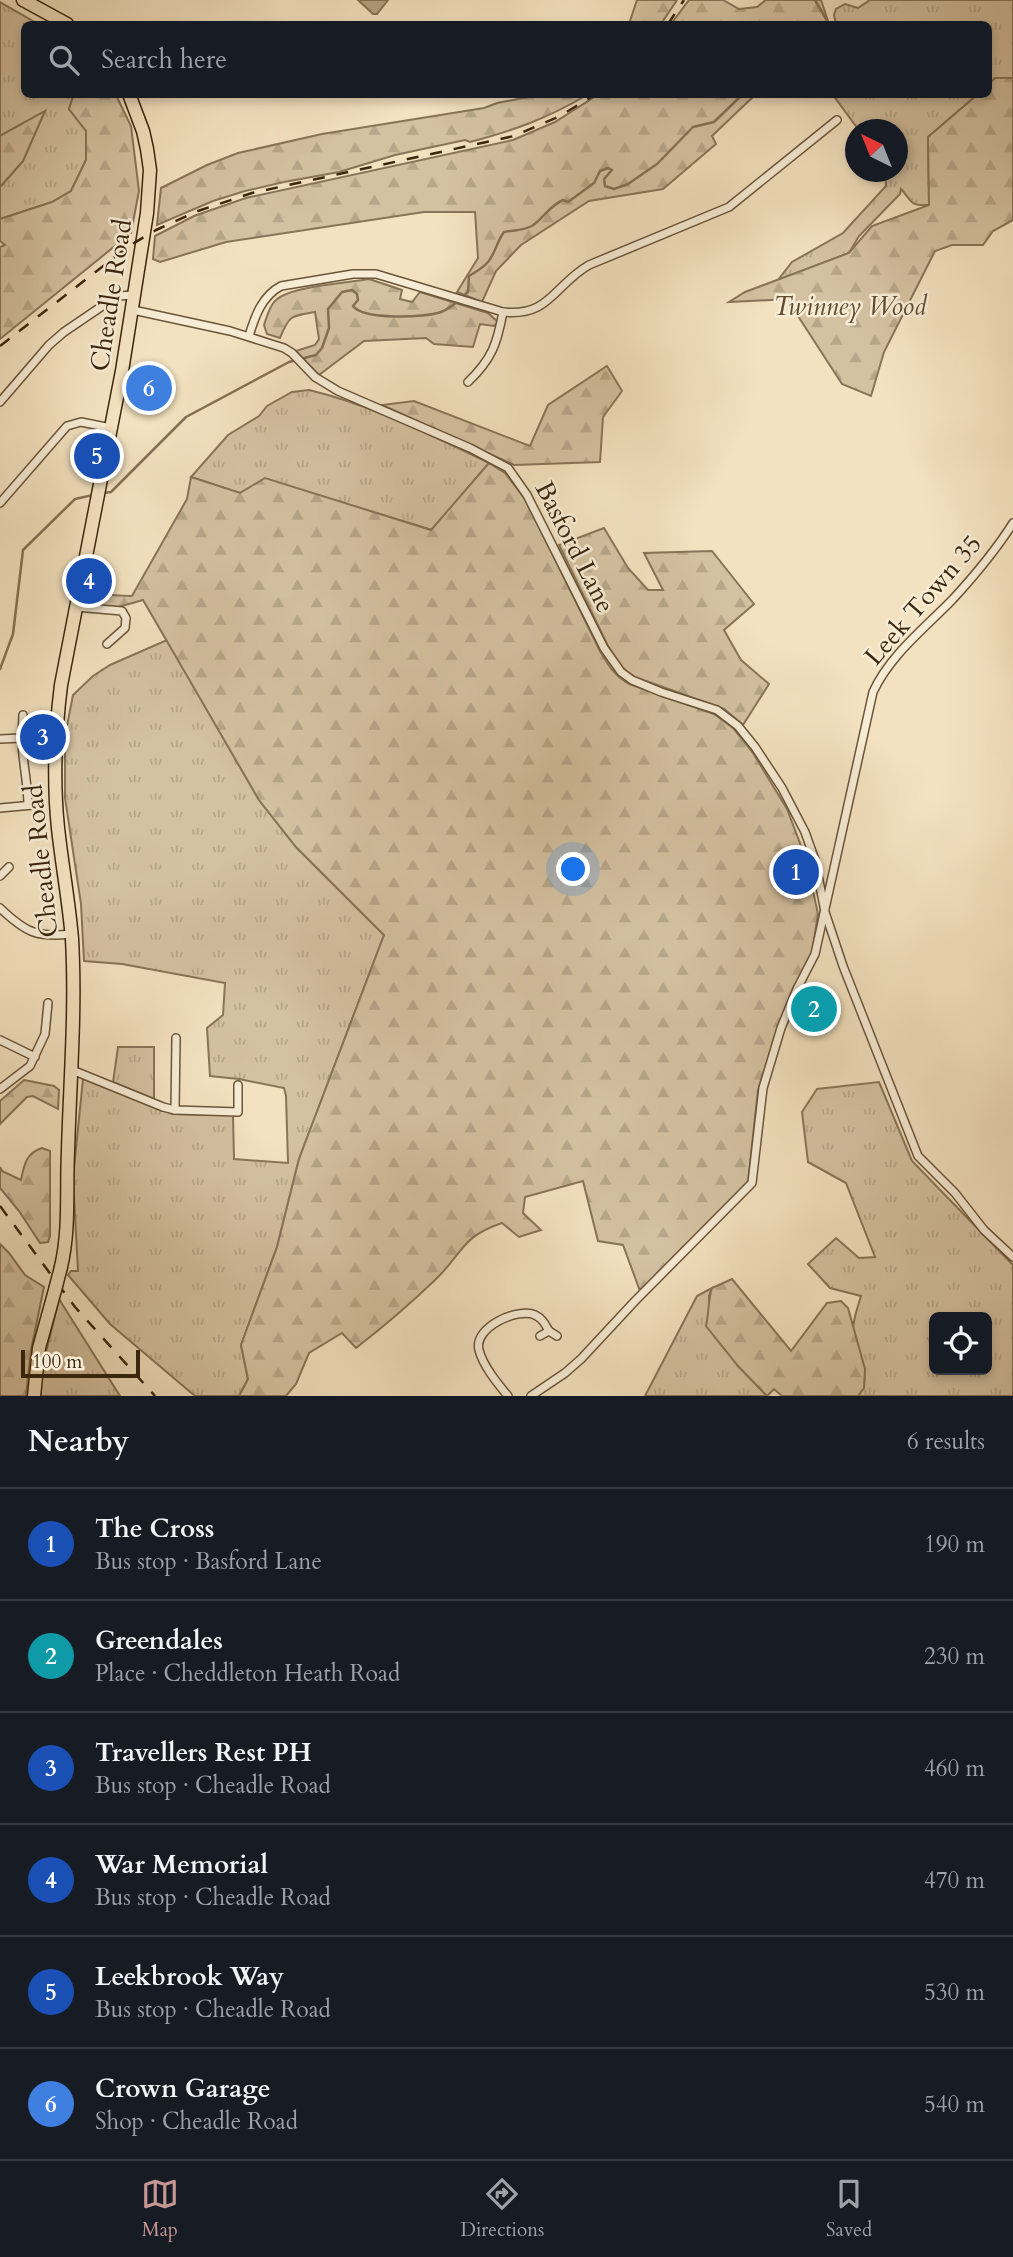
<!DOCTYPE html>
<meta charset="utf-8">
<style>
:root{--surface:#171b24;--page:#242831;--text:#f1f3f6;--muted:#9ea1a6;--line:#363941;--accent:#c59692}
body{margin:0;font-family:Cardo,serif;background:var(--page);color:var(--text)}
.controls{position:absolute;right:21px;bottom:21px;display:grid;overflow:hidden;border-radius:10px;box-shadow:0 4px 10px #0003}
.controls button{width:63px;height:63px;display:grid;place-items:center;padding:0;border:0;border-bottom:2px solid var(--line);background:var(--surface);color:var(--text);font:35px sans-serif}
.compass{position:absolute;left:845px;top:119px;width:63px;height:63px;border-radius:50%;background:var(--surface);box-shadow:0 4px 10px #0003;rotate:317deg}
.scale{position:absolute;left:21px;bottom:18px;width:119px;box-sizing:border-box;padding-left:7px;border:4px solid #3c260e;border-top:0;font-size:19px;line-height:24px;white-space:nowrap;color:#3c260e;-webkit-text-stroke:5px #f7ecd5;paint-order:stroke}
.you{position:absolute;left:574px;top:870px;width:24px;height:24px;margin:-18px;border:5px solid #fff;border-radius:50%;background:#1a73e8;box-shadow:0 0 0 10px #1a73e833}
.badge{display:grid;place-items:center;width:46px;height:46px;border-radius:50%;background:var(--accent);color:#fff;font-size:23px;font-weight:700}
.pin{position:absolute;translate:-50% -50%;border:4px solid #fff;box-shadow:0 2px 7px #0006}
.list{margin:0;padding:0;list-style:none}
h2{display:flex;justify-content:space-between;align-items:center;height:91px;margin:0;padding:0 28px;font-size:30px}
h2 small{font-size:23px;font-weight:400;color:var(--muted)}
.list li{display:grid;grid-template-columns:46px 1fr auto;gap:21px;align-items:center;box-sizing:border-box;height:112px;padding:0 28px;border-top:2px solid var(--line)}
.list b{display:block;font-size:26px;white-space:nowrap}
.list p{margin:0;font-size:23px;white-space:nowrap;color:var(--muted)}
.list em{font-size:23px;font-style:normal;color:var(--muted)}
.icon{flex:none;width:38px;height:38px;fill:none;stroke:currentColor;stroke-width:2;stroke-linecap:round;stroke-linejoin:round}
.map{position:relative;flex:none;width:1013px;height:1396px;overflow:hidden}
.search{position:absolute;background:var(--surface);box-shadow:0 4px 10px #0003;left:21px;right:21px;top:21px;height:77px;display:flex;align-items:center;gap:18px;box-sizing:border-box;padding:0 24px;border-radius:10px;color:var(--muted);font-size:26px}
.sheet{height:763px;background:var(--surface)}
nav{display:flex;justify-content:space-around;align-items:center;box-sizing:border-box;height:98px;border-top:2px solid var(--line);background:var(--surface);font-size:19px;color:var(--muted)}
nav a{display:grid;justify-items:center;gap:4px}
nav .on{color:var(--accent)}
.map>svg:first-child{display:block}
</style>
<div class="map">
<svg width="1013" height="1396" viewBox="0 0 1013 1396">
<defs>
<pattern id="grass-tufts" width="24" height="20" patternUnits="userSpaceOnUse" patternTransform="scale(1.75)"><rect width="24" height="20" fill="#d4c1a1"/><path d="M3 7l-1-3M5 7V3M7 7l1-3M15 17l-1-3M17 17v-4M19 17l1-3" fill="none" stroke="#b7a689"/></pattern>
<pattern id="forest-firs" width="22" height="20" patternUnits="userSpaceOnUse" patternTransform="scale(1.75)"><rect width="22" height="20" fill="#d4c1a1"/><path d="M5 1l3.5 6h-7zM16 11l3.5 6h-7z" fill="#b7a689"/></pattern>
</defs>
<rect width="100%" height="100%" fill="#f3e1bf"/>
<filter id="stains"><feTurbulence type="fractalNoise" baseFrequency=".00286" numOctaves="4"/><feColorMatrix values="0 0 0 0 .2 0 0 0 0 .09 0 0 0 0 .02 0 0 0 .5 -.17"/></filter>
<radialGradient id="worn" r=".72"><stop offset=".6" stop-color="#630" stop-opacity="0"/><stop offset="1" stop-color="#630" stop-opacity=".3"/></radialGradient>
<!-- grass -->
<g fill="url(#grass-tufts)" stroke="#887458" stroke-width="2" fill-rule="evenodd">
<polygon points="870,0 1013,0 1013,78 996,78 989,84 988,24 836,24 834,15 836,9 845,4 858,8"/>
<polygon points="0,2 38,24 24,24 24,94 80,95 73,98 69,109 86,131 86,160 71,191 52,202 0,219 0,187 23,161 44,112 0,136"/>
<path d="M 833,95 L 977,95 L 928,137 L 929,205 C 909,206 913,202 901,189 L 900,194 L 859,236 L 849,253 L 778,280 L 792,262 L 843,233 L 886,186 L 885,172 L 898,172 L 898,130 L 858,129 Z"/>
<path d="M 309,390 C 372,405 430,435 489,463 L 432,530 L 265,479 L 240,493 L 191,477 L 228,435 L 259,416 L 267,406 L 292,392 Z"/>
<polygon points="167,640 259,800 296,847 384,935 299,1159 277,1247 241,1345 248,1379 239,1396 195,1396 110,1324 68,1275 71,1271 78,1271 73,1178 83,1079 89,1079 172,1114 233,1115 234,1159 288,1163 286,1096 284,1088 239,1079 210,1076 207,1028 223,1015 225,983 122,964 84,961 81,904 65,798 65,736 73,695 93,676 110,665"/>
<polygon points="118,1047 154,1047 154,1099 113,1082"/>
<path d="M 879,1082 L 912,1161 L 1013,1265 L 1013,1396 L 858,1396 C 875,1374 853,1354 853,1330 C 853,1320 858,1306 861,1296 L 830,1288 L 808,1264 L 836,1238 L 859,1258 L 875,1257 L 846,1183 L 808,1162 L 802,1112 L 817,1089 ZM 934,1317 L 987,1317 L 987,1370 L 934,1370 Z"/>
<polygon points="712,1288 709,1296 709,1314 738,1366 767,1396 645,1396 697,1296"/>
<polygon points="59,1299 120,1396 41,1396 41,1373"/>
</g>
<!-- forest -->
<g fill="url(#forest-firs)" stroke="#887458" stroke-width="2">
<polygon points="637,0 677,0 661,24 629,24"/>
<polygon points="689,0 723,0 739,9 757,7 766,0 821,0 829,24 671,24"/>
<polygon points="995,78 1013,78 1013,220 993,231 983,245 952,245 935,251 884,352 871,396 842,384 798,316 791,299 729,302 745,292 849,253 872,226 929,205 928,137 977,95 988,94 989,84"/>
<path d="M 544,94 L 587,95 C 546,119 515,130 470,142 L 465,140 L 395,155 L 339,172 L 284,182 L 245,191 L 213,201 L 157,225 L 161,188 L 207,165 L 238,153 L 322,134 L 484,108 L 497,103 Z"/>
<polygon points="599,94 755,95 712,136 716,144 663,189 589,201 521,245 496,271 482,302 457,292 478,258 475,212 424,212 226,242 160,262 153,259 155,236 194,216 246,198 513,140 555,122"/>
<polygon points="80,95 116,95 131,126 139,191 131,233 0,339 0,247 5,245 0,241 0,219 52,202 71,191 86,160 86,131 69,109 73,97"/>
<polygon points="45,111 23,161 0,187 0,136"/>
<path d="M 369,279 L 402,290 L 400,299 L 412,302 L 420,292 L 488,313 L 498,322 L 494,326 L 480,324 L 473,347 L 434,344 L 426,338 L 364,341 L 319,375 L 296,351 L 315,345 L 319,339 L 315,312 C 291,316 289,315 280,338 L 267,334 L 264,325 C 267,317 269,306 276,300 C 291,286 347,283 369,279 Z"/>
<polygon points="607,366 622,391 603,417 600,462 514,465 382,405 414,401 530,446 548,405"/>
<path d="M 489,463 L 505,473 L 526,500 L 600,651 C 608,665 614,675 629,684 L 714,714 L 733,728 L 753,753 L 787,809 L 806,859 L 818,914 L 812,953 L 779,1024 L 758,1090 L 748,1182 L 640,1291 L 623,1245 L 598,1241 L 583,1181 L 525,1197 L 523,1213 L 541,1230 L 519,1237 L 502,1223 C 460,1237 463,1254 434,1281 C 409,1305 383,1327 356,1348 L 342,1333 L 309,1353 L 296,1384 L 286,1396 L 239,1396 L 248,1379 L 241,1345 L 277,1247 L 299,1159 L 384,935 L 296,847 L 259,800 L 143,600 L 115,608 L 86,604 L 90,592 C 104,596 117,595 132,596 L 187,499 L 191,477 L 240,493 L 265,478 L 431,530 Z"/>
<polygon points="604,528 628,568 648,590 663,590 644,553 712,551 754,604 724,630 741,660 769,684 743,725 724,709 635,677 622,668 608,646 559,545"/>
<polygon points="24,1080 54,1086 59,1090 58,1109 33,1096 27,1097 0,1124 0,1101"/>
<path d="M 42,1148 L 50,1151 L 50,1236 L 48,1242 L 40,1243 L 19,1211 L 0,1188 L 0,1167 L 2,1171 L 21,1180 C 24,1165 26,1153 42,1148 Z"/>
<polygon points="0,1244 9,1253 25,1275 44,1287 31,1350 26,1396 0,1396"/>
<path d="M 732,1279 L 791,1351 L 827,1303 L 841,1301 L 848,1308 L 865,1369 L 864,1388 L 858,1396 L 782,1396 L 774,1389 L 767,1396 L 738,1366 L 706,1326 C 709,1313 708,1300 712,1288 Z"/>
</g>
<!-- water -->
<polygon fill="#b5a183" stroke="#857054" stroke-width="2" points="358,0 388,0 377,14 373,14"/>
<g fill="none" stroke-linecap="round" stroke-linejoin="round">
<!-- stream -->
<g stroke="#857054" stroke-width="2.5">
<polyline points="815,0 829,24"/>
<path d="M 103,493 L 111,492 L 186,417 L 289,362 L 316,355 L 322,348 L 329,328 L 328,309 L 342,292 L 352,290 L 357,294 L 358,300 L 353,306 C 363,320 425,318 441,312 C 452,308 460,299 468,292 L 469,276 C 476,272 483,268 488,262 C 495,254 497,241 504,232 C 514,230 522,231 532,226 C 544,218 549,206 563,200 L 568,202 L 594,183 L 600,171 L 608,168 L 612,170 L 604,179 L 605,186 L 614,189 L 628,184 L 657,164 L 693,127 L 714,122 L 743,94"/>
<polyline points="0,669 13,634 23,550 75,499 93,495"/>
</g>
<!-- minor casing -->
<g stroke="#6a553a" stroke-width="10">
<g id="minor">
<polyline points="133,310 230,331 284,348 292,353 315,377 338,391 470,448 508,468 527,495 604,648 621,672 632,680 661,692 717,710 738,726 755,747 782,788 805,832 815,860 825,912 843,966 918,1156 955,1193 984,1230 1013,1257"/>
<path d="M 249,336 C 255,316 262,296 281,286 L 353,274 L 376,274 L 503,312 C 550,317 554,285 589,265 L 729,207 L 837,120"/>
<path d="M 468,382 C 492,359 497,344 503,312"/>
<polyline points="0,402 49,345 64,332 117,296 135,295"/>
<polyline points="0,503 67,426 81,422 111,428"/>
<polyline points="76,607 122,611 126,618 125,628 107,644"/>
<polyline points="22,738 23,715"/>
<path d="M 0,739 L 22,738 C 22,761 28,782 28,805"/>
<polyline points="0,808 33,805"/>
<polyline points="0,876 9,867"/>
<path d="M 0,908 C 25,932 37,938 71,934"/>
<polyline points="0,1040 35,1057"/>
<polyline points="72,1070 163,1107 175,1110 238,1112 238,1085"/>
<polyline points="0,1089 30,1066 45,1034 48,1003"/>
<polyline points="175,1110 176,1038"/>
<polyline points="540,1336 549,1331 557,1336"/>
<path d="M 508,1396 C 498,1384 483,1366 479,1350 C 473,1327 519,1307 535,1315 C 543,1319 545,1324 549,1331"/>
<path d="M 531,1396 L 565,1373 L 581,1359 L 635,1301 L 752,1183 L 763,1088 L 781,1028 L 797,989 L 815,954 L 873,692 C 890,655 925,628 953,599 C 975,575 996,550 1013,523"/>
</g>
</g>
<!-- trunk casing -->
<g stroke="#3c260e" stroke-width="15">
<g id="trunk">
<polyline points="23,0 67,24"/>
<path d="M 61,1267 C 70,1228 66,1191 68,1151 C 70,1080 76,1010 72,939 C 69,902 62,865 58,828 C 53,780 55,733 61,685 L 122,371 L 147,213 L 150,170 L 147,149 L 143,131 L 129,94"/>
<polyline points="34,1396 39,1348 55,1290"/>
</g>
</g>
<!-- minor -->
<use href="#minor" stroke="#f7ecd5" stroke-width="7"/>
<!-- trunk -->
<use href="#trunk" stroke="#f3e1bf" stroke-width="12"/>
<!-- rail -->
<g stroke="#3c260e" stroke-width="2.5" stroke-dasharray="12 12" stroke-linecap="butt">
<polyline points="668,24 684,0"/>
<polyline points="0,346 129,246 156,230 198,211 252,193 514,136 560,116 596,94"/>
<polyline points="0,1206 75,1307 155,1396"/>
</g>
<!-- trunk-bridge casing -->
<g stroke="#3c260e" stroke-width="15" stroke-linecap="butt">
<polyline id="trunk-bridge" points="55,1290 61,1267"/>
</g>
<!-- trunk-bridge -->
<use href="#trunk-bridge" stroke="#f3e1bf" stroke-width="12"/>
</g>
<g text-anchor="middle" dominant-baseline="central" stroke-width="5" stroke-linejoin="round" paint-order="stroke">
<!-- street labels -->
<g font-size="26" fill="#3c260e" stroke="#f7ecd5">
<text transform="translate(111 295) rotate(-81)">Cheadle Road</text>
<text transform="translate(575 547) rotate(63)">Basford Lane</text>
<text transform="translate(923 600) rotate(-49)">Leek Town 35</text>
<text transform="translate(41 861) rotate(-96)">Cheadle Road</text>
</g>
<!-- park labels -->
<g font-size="26" font-style="italic" fill="#624d33" stroke="#f7ecd5">
<text x="850" y="306">Twinney Wood</text>
</g>
</g>
<rect width="100%" height="100%" filter="url(#stains)"/>
<rect width="100%" height="100%" fill="url(#worn)"/>
</svg>
<div class="controls">
<button><svg class="icon" aria-label="locate" viewBox="0 0 24 24"><circle cx="12" cy="12" r="6"/><path d="M12 2v4M12 18v4M2 12h4M18 12h4"/></svg></button>
</div>
<svg class="compass" viewBox="-18 -18 36 36"><path d="M0-13l5 13h-10z" fill="#e53935"/><path d="M0 13l5-13h-10z" fill="#9ea1a6"/></svg>
<div class="scale">100 m</div>
<div class="you"></div>
<div class="pin badge" style="left:796px;top:872px;background:#1a4fb4">1</div>
<div class="pin badge" style="left:814px;top:1009px;background:#0f9aa8">2</div>
<div class="pin badge" style="left:43px;top:737px;background:#1a4fb4">3</div>
<div class="pin badge" style="left:89px;top:581px;background:#1a4fb4">4</div>
<div class="pin badge" style="left:97px;top:456px;background:#1a4fb4">5</div>
<div class="pin badge" style="left:149px;top:388px;background:#3f7fe0">6</div>
<div class="search"><svg class="icon" aria-label="search" viewBox="0 0 24 24"><circle cx="10" cy="10" r="6"/><path d="M15 15l6 6"/></svg>Search here</div>
</div>
<section class="sheet">
<h2>Nearby<small>6 results</small></h2>
<ul class="list">
<li><span class="badge" style="background:#1a4fb4">1</span><div><b>The Cross</b><p>Bus stop · Basford Lane</p></div><em>190 m</em></li>
<li><span class="badge" style="background:#0f9aa8">2</span><div><b>Greendales</b><p>Place · Cheddleton Heath Road</p></div><em>230 m</em></li>
<li><span class="badge" style="background:#1a4fb4">3</span><div><b>Travellers Rest PH</b><p>Bus stop · Cheadle Road</p></div><em>460 m</em></li>
<li><span class="badge" style="background:#1a4fb4">4</span><div><b>War Memorial</b><p>Bus stop · Cheadle Road</p></div><em>470 m</em></li>
<li><span class="badge" style="background:#1a4fb4">5</span><div><b>Leekbrook Way</b><p>Bus stop · Cheadle Road</p></div><em>530 m</em></li>
<li><span class="badge" style="background:#3f7fe0">6</span><div><b>Crown Garage</b><p>Shop · Cheadle Road</p></div><em>540 m</em></li>
</ul>
</section>
<nav>
<a class="on"><svg class="icon" aria-label="map" viewBox="0 0 24 24"><path d="M3 6l6-2 6 2 6-2v14l-6 2-6-2-6 2zM9 4v14M15 6v14"/></svg>Map</a>
<a><svg class="icon" aria-label="directions" viewBox="0 0 24 24"><path d="M12 3l9 9-9 9-9-9zM9 14v-3h6M13 9l2 2-2 2"/></svg>Directions</a>
<a><svg class="icon" aria-label="saved" viewBox="0 0 24 24"><path d="M7 4h10v16l-5-4-5 4z"/></svg>Saved</a>
</nav>
